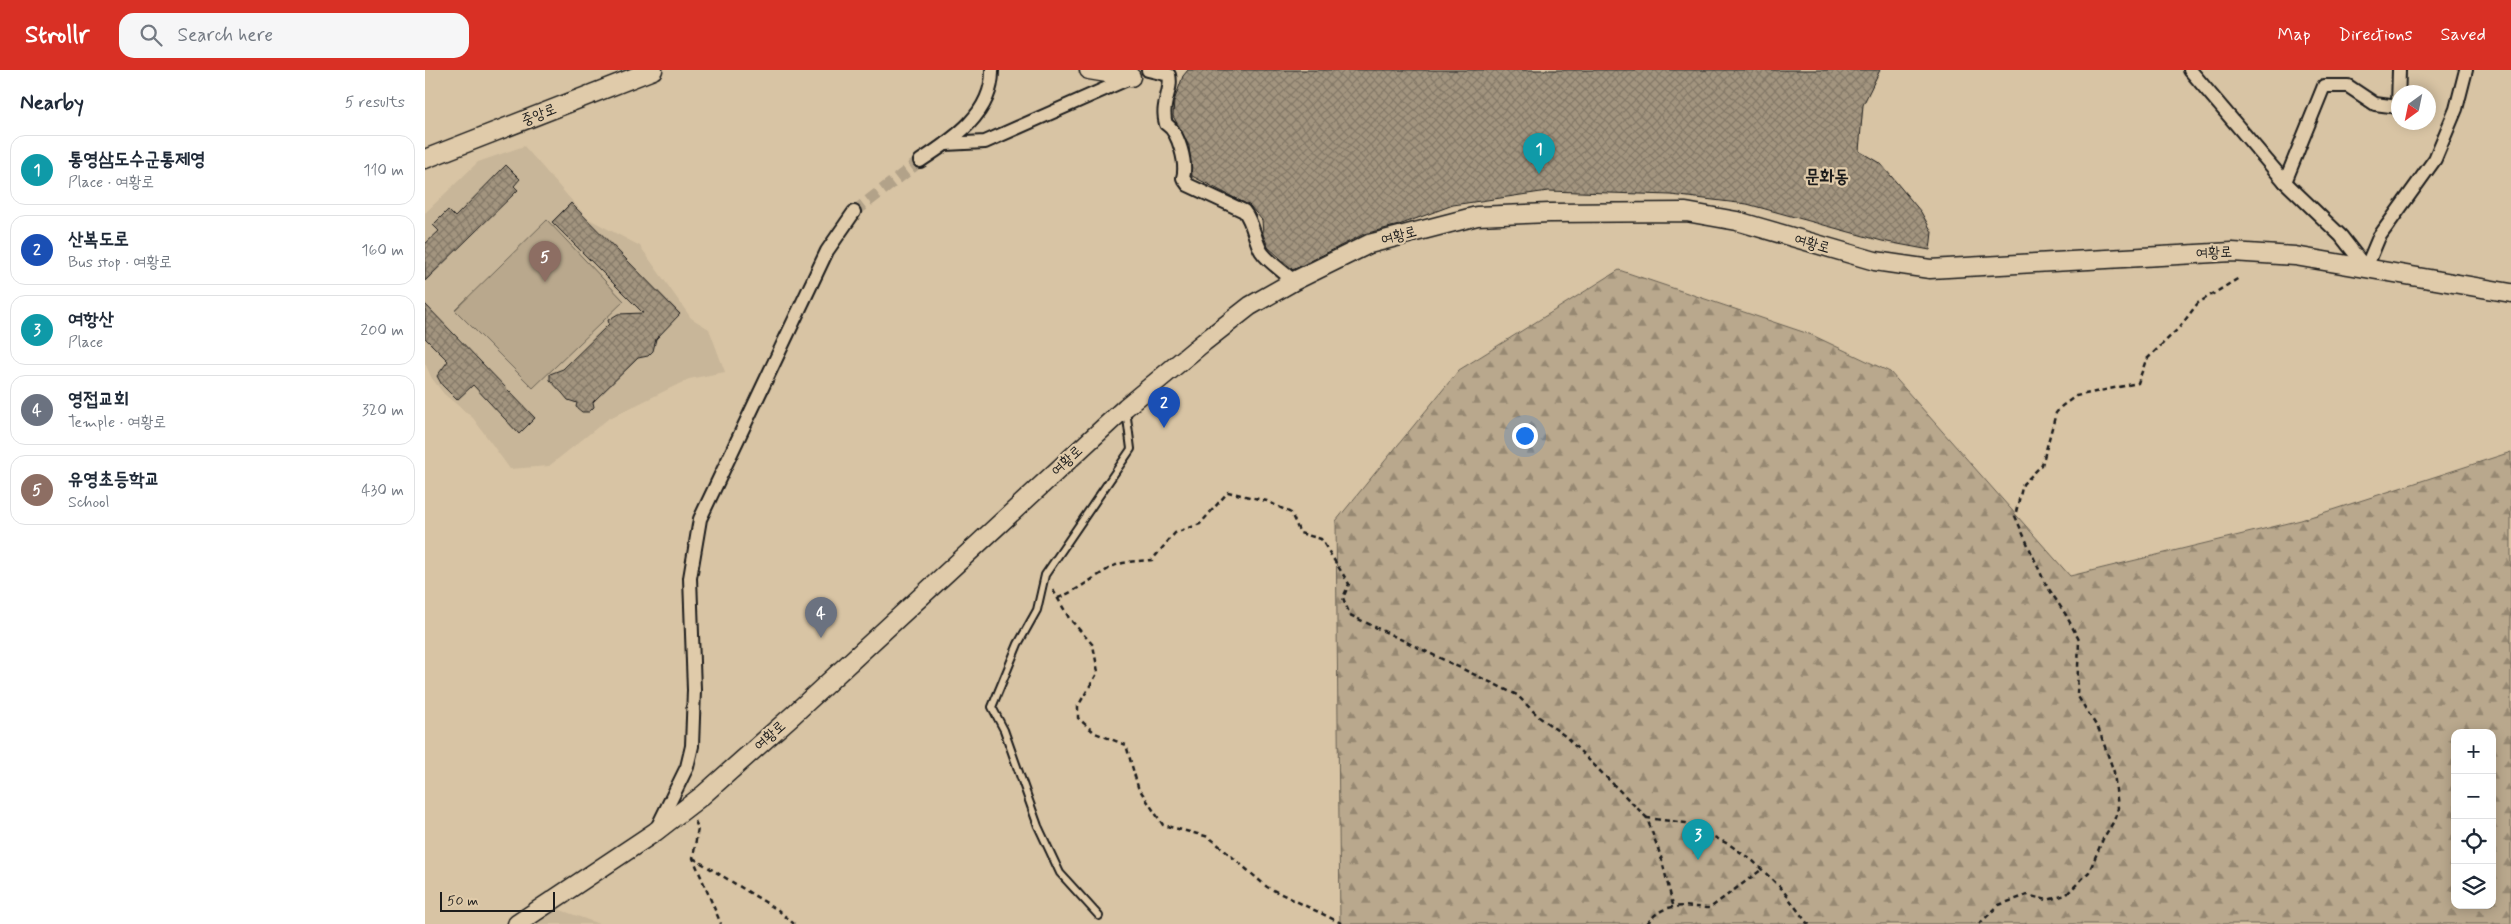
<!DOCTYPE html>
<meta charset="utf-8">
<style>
:root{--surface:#fff;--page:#f6f6f7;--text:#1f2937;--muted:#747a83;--line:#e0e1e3;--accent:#d93025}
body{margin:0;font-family:Mynerve,"Poor Story",sans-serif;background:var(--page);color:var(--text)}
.controls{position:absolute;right:15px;bottom:15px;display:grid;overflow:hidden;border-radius:10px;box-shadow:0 2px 12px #0003}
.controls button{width:45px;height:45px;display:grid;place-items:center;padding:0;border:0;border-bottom:1px solid var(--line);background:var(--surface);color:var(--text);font:25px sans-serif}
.compass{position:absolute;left:1966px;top:15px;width:45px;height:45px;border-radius:50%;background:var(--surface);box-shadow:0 2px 12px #0003;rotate:213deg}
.scale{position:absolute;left:15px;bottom:12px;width:115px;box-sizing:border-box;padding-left:5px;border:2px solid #1c1c1c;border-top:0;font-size:14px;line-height:18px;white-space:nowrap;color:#1c1c1c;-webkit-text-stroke:4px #e0cbaa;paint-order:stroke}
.you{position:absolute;left:1099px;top:365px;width:18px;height:18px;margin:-12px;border:4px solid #fff;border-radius:50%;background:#1a73e8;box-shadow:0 0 0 8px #1a73e833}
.badge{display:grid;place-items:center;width:32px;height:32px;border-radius:50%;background:var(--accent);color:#fff;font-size:16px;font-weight:700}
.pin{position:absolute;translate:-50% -41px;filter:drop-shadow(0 1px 2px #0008)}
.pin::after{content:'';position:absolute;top:26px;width:18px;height:15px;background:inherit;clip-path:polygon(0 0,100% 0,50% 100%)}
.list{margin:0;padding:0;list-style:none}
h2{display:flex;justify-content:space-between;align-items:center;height:65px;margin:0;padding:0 20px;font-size:21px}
h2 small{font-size:16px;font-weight:400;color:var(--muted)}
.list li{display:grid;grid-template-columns:32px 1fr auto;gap:15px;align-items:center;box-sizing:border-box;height:70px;margin:0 10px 10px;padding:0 10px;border:1px solid var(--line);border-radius:15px}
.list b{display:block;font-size:19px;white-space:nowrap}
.list p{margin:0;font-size:16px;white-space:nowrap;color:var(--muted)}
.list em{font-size:16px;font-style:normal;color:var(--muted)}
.icon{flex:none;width:28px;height:28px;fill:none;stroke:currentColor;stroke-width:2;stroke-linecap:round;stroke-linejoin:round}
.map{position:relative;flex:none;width:2086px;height:854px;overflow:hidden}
header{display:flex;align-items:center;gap:30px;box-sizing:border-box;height:70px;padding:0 25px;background:var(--accent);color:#fff}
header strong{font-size:24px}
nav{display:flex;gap:28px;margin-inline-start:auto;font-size:18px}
.search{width:350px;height:45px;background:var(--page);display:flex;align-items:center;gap:12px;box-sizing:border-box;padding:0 18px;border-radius:15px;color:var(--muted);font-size:19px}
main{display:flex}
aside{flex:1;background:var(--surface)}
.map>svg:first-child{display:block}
</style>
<header>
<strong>Strollr</strong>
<div class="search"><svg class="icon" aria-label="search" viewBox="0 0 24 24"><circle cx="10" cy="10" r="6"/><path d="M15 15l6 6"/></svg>Search here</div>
<nav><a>Map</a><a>Directions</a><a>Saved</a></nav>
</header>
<main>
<aside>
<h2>Nearby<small>5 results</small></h2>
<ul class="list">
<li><span class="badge" style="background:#0f9aa8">1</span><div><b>통영삼도수군통제영</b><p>Place · 여황로</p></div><em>110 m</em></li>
<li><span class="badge" style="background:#1a4fb4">2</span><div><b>산복도로</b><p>Bus stop · 여황로</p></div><em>160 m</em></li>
<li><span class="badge" style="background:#0f9aa8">3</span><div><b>여항산</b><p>Place</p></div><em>200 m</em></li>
<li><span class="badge" style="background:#6b7280">4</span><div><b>영접교회</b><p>Temple · 여황로</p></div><em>320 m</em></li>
<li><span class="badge" style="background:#8d6e63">5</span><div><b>유영초등학교</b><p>School</p></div><em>430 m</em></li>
</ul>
</aside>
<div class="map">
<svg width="2086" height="854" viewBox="0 0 2086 854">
<defs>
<pattern id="forest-firs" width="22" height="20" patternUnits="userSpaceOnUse" patternTransform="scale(1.25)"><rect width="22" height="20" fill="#b9a88d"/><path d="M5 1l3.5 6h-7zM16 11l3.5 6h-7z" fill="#968872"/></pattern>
<pattern id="building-cross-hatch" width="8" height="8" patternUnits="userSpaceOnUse" patternTransform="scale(1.25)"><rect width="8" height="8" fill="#a3957f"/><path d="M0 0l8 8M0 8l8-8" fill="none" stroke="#847967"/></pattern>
</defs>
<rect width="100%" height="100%" fill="#d8c4a4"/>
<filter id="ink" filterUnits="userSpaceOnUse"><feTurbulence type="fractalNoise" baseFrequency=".02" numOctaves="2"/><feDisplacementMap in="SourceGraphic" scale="10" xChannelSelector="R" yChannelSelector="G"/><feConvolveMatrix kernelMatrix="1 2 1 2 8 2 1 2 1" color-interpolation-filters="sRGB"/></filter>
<g filter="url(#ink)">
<!-- built -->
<g fill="#c8b699">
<polygon points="99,76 162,148 215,176 266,248 284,259 300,302 264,309 183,349 124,396 85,399 48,348 19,324 6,307 0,293 0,143 53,92"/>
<polygon points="133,839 174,854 111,854"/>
</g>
<!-- forest -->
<path fill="url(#forest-firs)" stroke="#6a6254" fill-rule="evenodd" d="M 1194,200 L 1387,265 L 1465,302 L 1645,506 L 1876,450 L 2086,382 L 2086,854 L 915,854 L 911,451 L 1034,300 ZM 2030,663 L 2067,663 L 2067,835 L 2030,835 Z"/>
<!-- pitch -->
<polygon fill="#b9a88d" stroke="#6a6254" points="122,150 199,231 108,318 30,240"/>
<!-- building -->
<g fill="url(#building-cross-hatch)" stroke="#1c1c1c">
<polygon points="763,0 1455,0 1438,35 1434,81 1456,94 1496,142 1507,162 1505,180 1457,171 1322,134 1246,125 1123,121 1028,135 974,155 939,164 868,200 843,177 838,164 837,150 825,136 767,106 764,76 748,46 749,31 758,6"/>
<polygon points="81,95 95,109 89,116 93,120 0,211 0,174 14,161 8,155 23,140 30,147"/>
<polygon points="146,133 255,244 231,269 228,281 223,286 213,288 168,332 169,337 164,342 157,342 151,337 152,333 143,330 138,324 125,310 125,304 138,299 184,254 183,250 193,244 218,243 127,152"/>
<polygon points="0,234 110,348 94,364 48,315 32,330 17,315 12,306 23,291 0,268"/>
</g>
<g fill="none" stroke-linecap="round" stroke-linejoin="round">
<!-- street-tunnel -->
<polyline stroke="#b2a289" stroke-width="12" stroke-dasharray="12 6" stroke-linecap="butt" points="429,142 495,91"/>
<!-- lane casing -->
<g stroke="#1c1c1c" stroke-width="10">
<polyline id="lane" points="674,846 635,803 613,756 579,660 567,637 593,574 612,540 620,505 706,379 701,340"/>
</g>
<!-- street casing -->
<g stroke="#1c1c1c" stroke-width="16">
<g id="street">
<path d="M 723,0 L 744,5 C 748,20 735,34 741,54 C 754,62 762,94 758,108 L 763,115 L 819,141 C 828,152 829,168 836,181 C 843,192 859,202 869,211"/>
<polyline points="1765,0 1860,112 1916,166 1941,198 1954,167 2010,89 2031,39 2041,0"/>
<polyline points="520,74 560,72 707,7"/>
<path d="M 495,91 C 527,70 568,44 567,0"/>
<polyline points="1860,112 1899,16 1923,16 1950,34 1973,37 1974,0"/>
<polyline points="231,760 262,697 267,676 269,620 265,508 275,449 402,181 429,142"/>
</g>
</g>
<!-- secondary casing -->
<g stroke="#1c1c1c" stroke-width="21">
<g id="secondary">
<polyline points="664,0 706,7"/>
<polyline points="0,89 228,0"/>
<polyline points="92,854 230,762 278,725 368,645 701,337 779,272 825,236 869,211 944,174 1052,146 1125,143 1261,142 1312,151 1450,191 1505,199 1807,182 1870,186 2086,223"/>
</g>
</g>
<!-- path -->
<g stroke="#1c1c1c" stroke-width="2.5" stroke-dasharray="5 4" stroke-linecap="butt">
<polyline points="628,520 644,548 668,575 673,602 653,636 653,648 670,663 701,675 713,717 738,755 784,767 842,817 918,854"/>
<path d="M 633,528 C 654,520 671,505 691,495 C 701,491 716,491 727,490 L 750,463 L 775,454 L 803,422 L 842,431 L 866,443 L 875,463 L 896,469 L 924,514 L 918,528 L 925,545 L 1092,625 L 1114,647 L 1140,666 L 1222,748"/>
<polyline points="270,751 273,758 268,788 296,854"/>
<polyline points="268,788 353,840 369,854"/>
<polyline points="1248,835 1236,787 1222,748 1261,753 1305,775 1328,791 1357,819 1382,853 1389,854"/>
<path d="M 1222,854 C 1239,830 1260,837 1285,838 L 1336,800"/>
<polyline points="1554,854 1574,835 1602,825 1622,830 1641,825 1664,802 1678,769 1689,751 1693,738 1689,702 1674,660 1652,625 1654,570 1641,545 1620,513 1590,446 1598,414 1617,395 1631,343 1637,336 1651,326 1713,313 1721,290 1754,258 1773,233 1814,208"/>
</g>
<!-- lane -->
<use href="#lane" stroke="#e0cbaa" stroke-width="6"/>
<!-- street -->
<use href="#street" stroke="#e0cbaa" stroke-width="12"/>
<!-- secondary -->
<use href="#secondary" stroke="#e0cbaa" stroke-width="18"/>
</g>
</g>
<g text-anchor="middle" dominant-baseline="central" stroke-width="4.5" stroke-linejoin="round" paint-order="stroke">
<!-- street labels -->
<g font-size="15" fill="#1c1c1c" stroke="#e0cbaa">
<text transform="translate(114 45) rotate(-21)">중앙로</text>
<text transform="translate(974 166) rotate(-15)">여황로</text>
<text transform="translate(1387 174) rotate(16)">여황로</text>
<text transform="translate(1789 183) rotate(-2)">여황로</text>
<text transform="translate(642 391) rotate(-43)">여황로</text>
<text transform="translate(345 666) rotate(-42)">여황로</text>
</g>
<!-- quarter labels -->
<g font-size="18" font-weight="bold" fill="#1c1c1c" stroke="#e0cbaa">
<text x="1402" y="107">문화동</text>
</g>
</g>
</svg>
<div class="controls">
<button>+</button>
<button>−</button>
<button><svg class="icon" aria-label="locate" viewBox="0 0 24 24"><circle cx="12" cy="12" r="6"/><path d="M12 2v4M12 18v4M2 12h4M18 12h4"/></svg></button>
<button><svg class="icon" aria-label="layers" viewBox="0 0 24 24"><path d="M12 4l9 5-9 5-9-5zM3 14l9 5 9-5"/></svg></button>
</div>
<svg class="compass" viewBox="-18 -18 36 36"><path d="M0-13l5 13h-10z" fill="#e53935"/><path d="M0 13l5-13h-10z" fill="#747a83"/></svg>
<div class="scale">50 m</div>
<div class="you"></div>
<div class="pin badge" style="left:1114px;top:104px;background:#0f9aa8">1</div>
<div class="pin badge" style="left:739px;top:358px;background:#1a4fb4">2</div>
<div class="pin badge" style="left:1273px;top:790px;background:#0f9aa8">3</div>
<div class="pin badge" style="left:396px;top:568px;background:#6b7280">4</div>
<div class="pin badge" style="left:120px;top:212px;background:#8d6e63">5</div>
</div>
</main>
